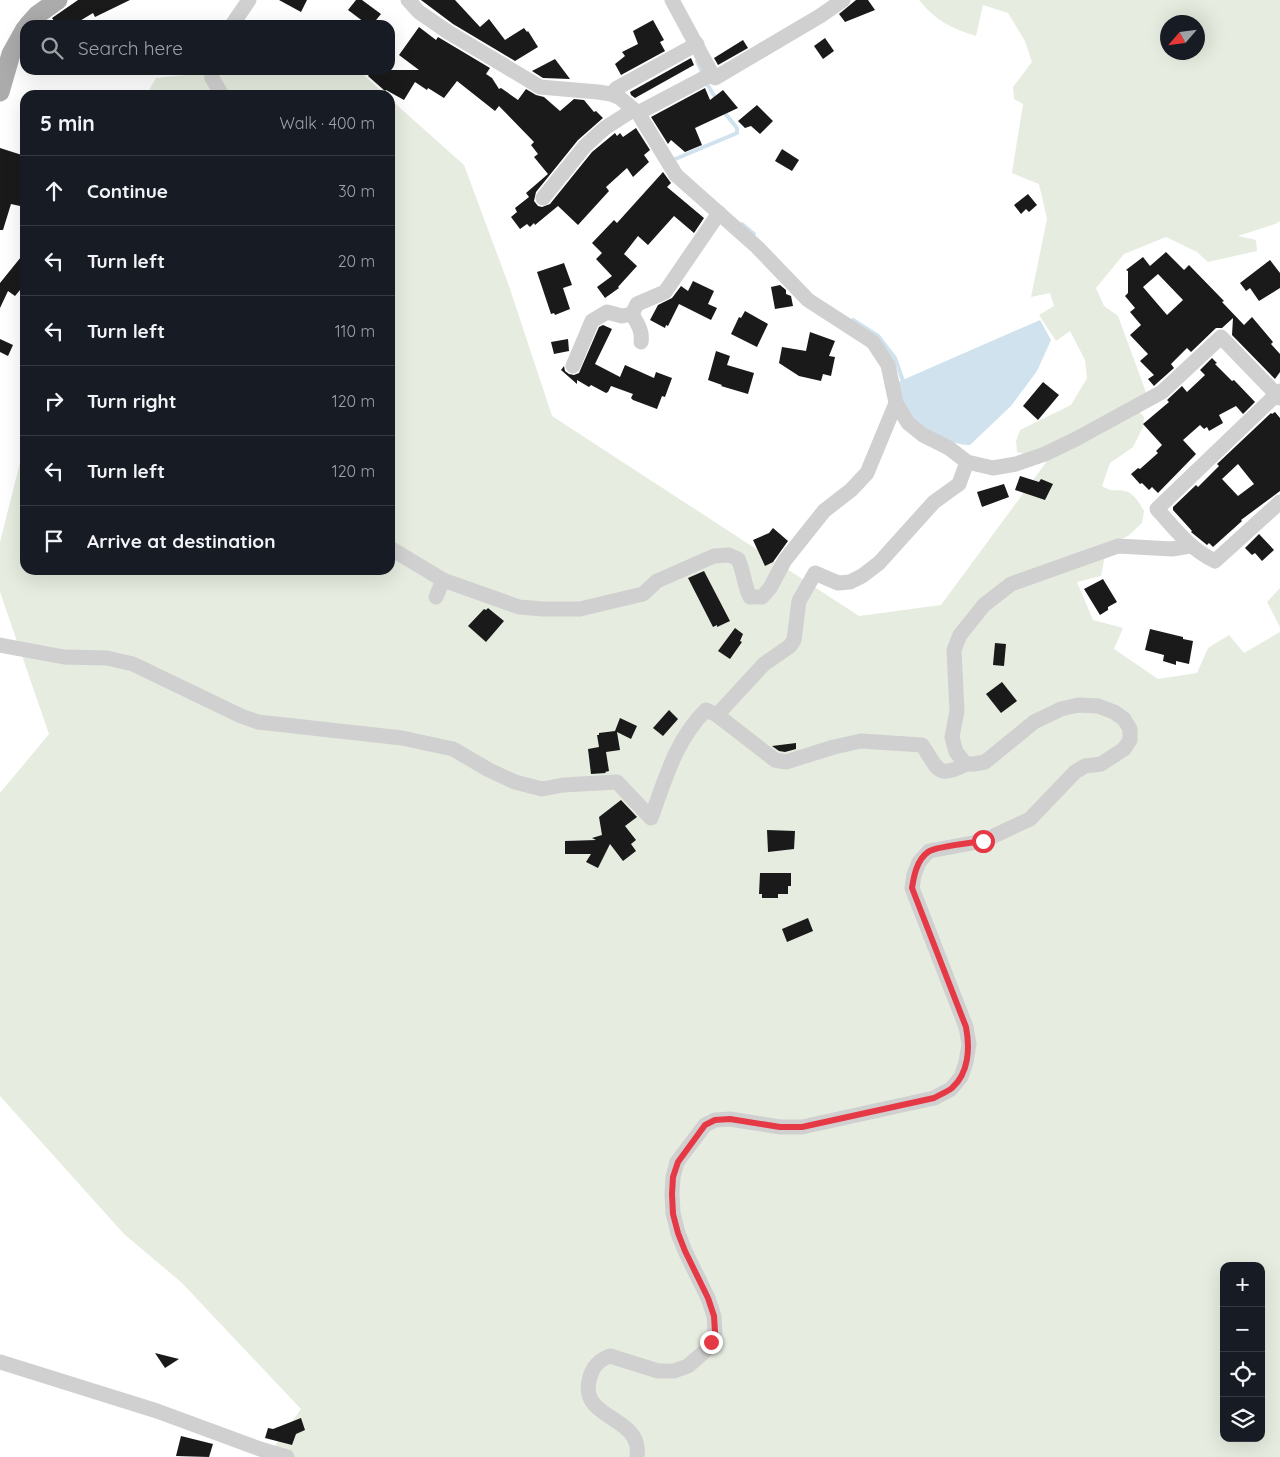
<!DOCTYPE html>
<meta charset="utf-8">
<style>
:root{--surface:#171b24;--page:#242831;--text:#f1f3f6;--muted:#9ea1a6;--line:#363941}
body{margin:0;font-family:Quicksand,sans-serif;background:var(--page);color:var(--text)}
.controls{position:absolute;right:15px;bottom:15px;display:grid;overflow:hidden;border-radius:10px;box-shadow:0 5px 20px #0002}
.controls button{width:45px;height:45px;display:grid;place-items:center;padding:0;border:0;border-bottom:1px solid var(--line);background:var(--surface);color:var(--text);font:25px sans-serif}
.compass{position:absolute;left:1160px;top:15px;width:45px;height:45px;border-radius:50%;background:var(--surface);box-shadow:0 5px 20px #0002;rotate:242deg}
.stop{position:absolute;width:15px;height:15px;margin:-11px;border:4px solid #e63946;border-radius:50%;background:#fff}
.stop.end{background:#e63946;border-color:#fff;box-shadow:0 1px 5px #0008}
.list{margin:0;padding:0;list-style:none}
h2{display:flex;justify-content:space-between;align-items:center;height:65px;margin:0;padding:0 20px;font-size:21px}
h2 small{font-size:16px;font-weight:400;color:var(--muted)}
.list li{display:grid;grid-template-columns:32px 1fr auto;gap:15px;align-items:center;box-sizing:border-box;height:70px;padding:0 20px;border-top:1px solid var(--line)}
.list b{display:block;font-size:19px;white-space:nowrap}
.list em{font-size:16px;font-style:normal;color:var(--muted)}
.icon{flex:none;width:28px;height:28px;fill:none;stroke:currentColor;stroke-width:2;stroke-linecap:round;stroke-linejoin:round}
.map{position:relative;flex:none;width:1280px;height:1457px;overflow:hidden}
.search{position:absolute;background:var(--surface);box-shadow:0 5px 20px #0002;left:20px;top:20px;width:375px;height:55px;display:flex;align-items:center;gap:12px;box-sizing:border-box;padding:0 18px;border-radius:15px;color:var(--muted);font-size:19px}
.panel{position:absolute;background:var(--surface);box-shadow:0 5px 20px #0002;left:20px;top:90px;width:375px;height:485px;border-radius:15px}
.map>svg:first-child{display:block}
</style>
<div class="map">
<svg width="1280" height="1457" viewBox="0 0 1280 1457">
<rect width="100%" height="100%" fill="#fff"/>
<!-- green -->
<g fill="#e6ecdf" fill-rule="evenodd">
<path d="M 919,0 L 1280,0 L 1280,221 L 1275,224 L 1238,236 L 1256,240 L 1257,251 L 1208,262 L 1197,252 L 1166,237 L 1124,254 L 1096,288 L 1104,306 L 1118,316 L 1147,395 L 1051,446 L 1025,454 L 1017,452 L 1016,441 L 1020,430 L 1071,405 L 1087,378 L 1085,360 L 1070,331 L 1056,341 L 1039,315 L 1054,306 L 1050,293 L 1031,297 L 1047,219 L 1039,184 L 1012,173 L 1023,104 L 1014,99 L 1013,87 L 1032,62 L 1025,41 L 1008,13 L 983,5 L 976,36 C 951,28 936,21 919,0 ZM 1168,22 L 1198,22 L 1198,52 L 1168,52 Z"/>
<polygon points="237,70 358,70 386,95 146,95 156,78"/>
<path d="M 390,99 L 464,165 L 509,286 L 552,416 L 859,616 L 941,605 L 1050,457 L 1137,409 L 1144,417 L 1143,427 L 1133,447 L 1110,463 L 1102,486 C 1113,493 1114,489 1125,491 C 1134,493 1140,504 1144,511 L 1142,523 L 1128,536 L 1107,545 L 1101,576 L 1077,582 L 1093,620 L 1123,628 L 1114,649 L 1158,679 L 1197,673 L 1208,648 L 1229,635 L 1244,653 L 1280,632 L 1280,1457 L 267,1457 L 301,1409 L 181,1282 L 124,1234 L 0,1096 L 0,793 L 49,734 L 0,592 L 0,542 L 25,443 L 25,570 L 390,570 ZM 1224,1266 L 1261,1266 L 1261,1438 L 1224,1438 Z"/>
<polygon points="1280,588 1280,627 1267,602"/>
</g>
<!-- water -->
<path fill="#cfe2ee" d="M 1040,320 L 1051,340 L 1037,371 L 1011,406 L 970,445 C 952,446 919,428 908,412 C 903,403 900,393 898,382 Z"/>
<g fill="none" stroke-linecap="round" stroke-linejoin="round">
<!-- stream -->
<g stroke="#cfe2ee" stroke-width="4">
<polyline points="697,61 703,75"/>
<polyline points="706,82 716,99"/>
<polyline points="674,163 673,160 737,133 737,128 724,112"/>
<polyline points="742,224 754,234"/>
<polyline points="853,320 878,336 895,358 904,384"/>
</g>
</g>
<!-- building -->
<g fill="#1a1a1a" fill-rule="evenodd">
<polygon points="78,0 130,0 95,17 93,13 73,25 57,25 52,18"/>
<polygon points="279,0 307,0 301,12"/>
<polygon points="356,0 362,0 381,14 372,25 368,25 348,10"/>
<polygon points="421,0 455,0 480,27 489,19 505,40 524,28 527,32 528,31 538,47 515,61 453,24"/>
<polygon points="856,0 868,0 875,10 845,22 839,14"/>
<polygon points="653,20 664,40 660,42 665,51 621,75 615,64 625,56 622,52 638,44 633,31"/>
<polygon points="419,27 436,40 438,37 490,68 486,74 492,78 499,89 501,88 518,100 526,89 536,95 544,97 560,111 574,99 584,100 594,112 596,111 603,118 578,140 536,192 534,201 538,206 542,207 550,204 592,152 615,133 617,136 620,133 623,137 636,128 650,150 644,155 649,162 633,177 627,168 606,187 609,191 578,225 558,206 535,225 534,223 530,227 527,224 520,229 511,217 517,212 515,208 529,197 526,193 548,174 534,157 538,154 531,145 534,142 499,106 495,111 457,81 444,98 428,88 427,90 415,82 404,100 386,90 385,91 368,76 373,70 419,70 399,55"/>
<polygon points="825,38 834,51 823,59 814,46"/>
<polygon points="743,40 748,48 718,65 714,58"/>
<polygon points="691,58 694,65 635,98 631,95 630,92"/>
<polygon points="555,59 570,79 543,78 532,71"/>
<polygon points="705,88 710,100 723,90 738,108 695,128 702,145 685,152 671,140 668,144 651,117"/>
<polygon points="757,105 773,121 760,134 751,126 745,128 738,121"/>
<polygon points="0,148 25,156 25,189 20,206 11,204 3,230 0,230"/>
<polygon points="782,149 799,160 792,171 775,161"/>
<polygon points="663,172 671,183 667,187 704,218 694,233 674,216 648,245 638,236 624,254 637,266 618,287 619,288 605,298 597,287 612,276 596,259 602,253 592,243 614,220 617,223"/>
<polygon points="1028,194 1037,205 1029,212 1026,209 1021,214 1014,205"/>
<polygon points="25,252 25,293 20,290 15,296 8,291 0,308 0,283"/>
<path d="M 1166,252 L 1184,270 L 1189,265 L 1224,301 L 1222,302 L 1244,325 L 1252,317 L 1273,342 L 1271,344 L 1280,354 L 1280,372 L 1275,379 L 1232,335 L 1233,318 L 1222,328 L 1216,328 L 1191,352 L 1187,348 L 1171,364 L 1174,368 L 1156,384 L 1154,386 L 1148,379 L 1154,375 L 1140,361 L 1148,354 L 1130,335 L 1141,325 L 1130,312 L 1135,308 L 1125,296 L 1128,293 L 1128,271 L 1126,270 L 1143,257 L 1150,266 ZM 1158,274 L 1183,300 L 1167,315 L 1143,287 Z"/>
<polygon points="1270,260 1280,273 1280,288 1259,301 1250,288 1246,291 1240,283"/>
<polygon points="564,263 572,285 563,288 570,309 555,315 554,313 551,314 537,272"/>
<polygon points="693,281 714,291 708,304 717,308 711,320 679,304 668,326 666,325 665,328 650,320 658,305 672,298 681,286 688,291"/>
<polygon points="780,285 786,290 786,294 791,296 793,306 775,309 771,287"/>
<polygon points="745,311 768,324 757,347 731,334 739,317 741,318"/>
<polygon points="603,325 612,329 595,364 620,377 625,365 654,378 656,372 672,378 665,397 662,396 657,409 633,400 631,398 633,394 611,386 608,392 606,393 591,385 589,387 577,380 577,384 561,370 564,366 565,371 569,374 574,375 579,373 599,327"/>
<polygon points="810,332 835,341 829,356 835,357 831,376 823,374 821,381 799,376 779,363 782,347 806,351"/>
<polygon points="0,339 13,345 8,356 0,352"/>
<polygon points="568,339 569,351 554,354 551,342"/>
<polygon points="716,351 730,356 727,365 754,373 748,394 721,386 722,385 708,380"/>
<polygon points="1212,358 1217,363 1215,364 1232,381 1234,380 1255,402 1243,414 1236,406 1219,415 1223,423 1209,431 1207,427 1204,429 1200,425 1183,440 1196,454 1158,493 1152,487 1149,490 1142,483 1140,484 1131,474 1138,468 1140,469 1158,453 1156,451 1162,445 1143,424 1169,402 1167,400 1182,386 1187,392 1205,375 1200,370"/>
<polygon points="1043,382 1059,395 1038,420 1023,406"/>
<path d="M 1275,412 L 1280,418 L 1280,491 L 1241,520 L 1242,521 L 1213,547 L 1209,543 L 1207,545 L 1191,532 L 1192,531 L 1173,510 L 1173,507 L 1196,485 L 1198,487 L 1219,466 L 1217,464 L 1271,413 L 1272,414 ZM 1238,464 L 1254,484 L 1238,496 L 1222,479 Z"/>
<polygon points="1020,476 1039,482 1041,479 1053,484 1045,500 1015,490"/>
<polygon points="1004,484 1009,497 982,507 977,492"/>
<polygon points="773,528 788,541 773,562 765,566 753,540 769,533"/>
<polygon points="1259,534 1274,550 1262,561 1255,553 1252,555 1245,548"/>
<polygon points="704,571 730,621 717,627 717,625 713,627 688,578"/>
<polygon points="1103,579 1117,602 1108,607 1108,610 1100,615 1084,589"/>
<polygon points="488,608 504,621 486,642 468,626 484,609 486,610"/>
<polygon points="735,628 743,634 740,641 742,642 730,659 718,651"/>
<polygon points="1150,629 1183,637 1183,639 1193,641 1189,664 1176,661 1176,665 1163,661 1164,655 1145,650"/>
<polygon points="995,643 1006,644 1004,666 993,665"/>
<polygon points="1002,682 1017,701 1001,713 986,694"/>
<polygon points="669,710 678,719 663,736 653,728"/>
<polygon points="620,718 637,726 631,739 617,732 620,750 606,752 609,771 605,772 606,773 591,774 588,749 599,747 597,735 599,735 599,733 615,731"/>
<polygon points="796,743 796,749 785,752 779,751 772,746"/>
<polygon points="621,800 637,817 625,826 636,840 631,844 636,851 623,861 610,844 598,868 586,862 591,854 565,854 565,841 596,840 592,838 602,835 599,817"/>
<polygon points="767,830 795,831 794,849 768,852"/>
<polygon points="760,873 791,873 791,886 788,886 788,894 778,894 778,898 762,898 762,894 759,894"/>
<polygon points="808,918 813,931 787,942 782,929"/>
<polygon points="155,1353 179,1359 165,1368"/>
<polygon points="301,1418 305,1430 296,1434 292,1445 265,1438 268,1428 273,1429"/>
<polygon points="181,1436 213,1444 209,1457 176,1456"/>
</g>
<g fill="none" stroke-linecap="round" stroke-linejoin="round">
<!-- minor -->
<g stroke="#d0d0d0" stroke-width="15">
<polyline points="408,0 419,12 448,32 540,87 598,92 611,94 620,98 638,113 676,175 757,247 808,300 873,342 888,365 896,403 908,423 923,435 949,448 967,462 993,468 1016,464 1045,454 1076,439 1162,392 1221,337 1280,398"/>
<polyline points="672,0 712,74"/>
<polyline points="232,25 249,0"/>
<polyline points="211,70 212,78 222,95"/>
<polyline points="611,94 617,88 697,44"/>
<polyline points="638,113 712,74 715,78 820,16 843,0"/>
<polyline points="543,198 585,146 605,128 633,110"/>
<path d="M 632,314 C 637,323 643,331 641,342"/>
<polyline points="573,366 592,321 607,312 622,316 632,314 637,304 665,292 719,213"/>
<path d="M 1280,391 L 1157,509 C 1176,530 1189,548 1215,561 L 1280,502"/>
<polyline points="390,548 443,580 436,597"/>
<path d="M 443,580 L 519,607 L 543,609 L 580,609 L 643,594 L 657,581 L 714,556 L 729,555 L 738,559 C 744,572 744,585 750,597 L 762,597 L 770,588 L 785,560 L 824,511 L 851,490 L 867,473 L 896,403"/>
<path d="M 0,645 L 64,657 L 107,658 L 133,664 L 241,716 L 258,722 L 402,738 L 453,749 L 489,770 L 515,782 L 542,789 L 563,785 L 617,782 L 651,818 C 665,780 676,739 706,710 L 717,715 L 775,760 L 786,762 L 834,747 L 861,741 L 922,745 C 938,768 937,780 966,764"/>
<polyline points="717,715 764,664 790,646 794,640 799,601 815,573 838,583 850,582 862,576 879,563 934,502 959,484 967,462"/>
<polyline points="0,1362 157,1411 260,1449 287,1457"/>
<path d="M 637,1457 C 638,1447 637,1440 630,1432 C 614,1414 580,1410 590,1377 C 593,1366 599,1360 610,1356 L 658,1371 L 674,1371 L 688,1366 L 704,1352 L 711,1342 L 715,1332 L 714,1316 L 708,1298 L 685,1251 L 678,1233 L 673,1213 L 672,1194 L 673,1177 L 677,1162 L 705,1125 L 715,1120 L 730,1119 L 780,1127 L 802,1127 L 934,1098 L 951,1089 L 961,1077 L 966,1062 L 969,1044 L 966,1027 L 912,888 L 914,875 L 919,862 L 929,851 L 983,841 L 1030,819 L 1075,772 L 1085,766 L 1101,764 L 1124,749 L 1130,740 L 1130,729 L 1124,719 L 1114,712 L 1098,706 L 1078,705 L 1061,709 L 1034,722 L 985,762 L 974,764 L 966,764 L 956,752 L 952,737 L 957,711 L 954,650 L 960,635 L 984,605 L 1011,584 L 1118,546 L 1172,549 L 1190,546"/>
</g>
<!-- major -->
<g stroke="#ababab" stroke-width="19">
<polyline points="28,25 37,15 58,0"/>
<polyline points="0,92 11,54 25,29"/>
</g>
</g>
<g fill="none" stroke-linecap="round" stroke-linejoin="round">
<!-- route -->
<path stroke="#e63946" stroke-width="6" d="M 711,1342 L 715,1332 L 714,1316 L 708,1298 L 685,1251 L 678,1233 L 673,1214 L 672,1194 L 673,1177 L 678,1162 L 705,1125 L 715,1120 L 730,1119 L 780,1127 L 802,1127 L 934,1098 C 939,1095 947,1092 952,1088 C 969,1073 970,1048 966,1027 L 912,888 C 914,875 917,860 928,852 C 936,846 972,843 983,841"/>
</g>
</svg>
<div class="controls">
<button>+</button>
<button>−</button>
<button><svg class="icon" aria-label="locate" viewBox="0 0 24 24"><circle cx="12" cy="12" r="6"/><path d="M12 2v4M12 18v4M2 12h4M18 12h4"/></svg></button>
<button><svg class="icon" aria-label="layers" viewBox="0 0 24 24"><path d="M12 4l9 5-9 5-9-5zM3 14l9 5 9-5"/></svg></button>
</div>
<svg class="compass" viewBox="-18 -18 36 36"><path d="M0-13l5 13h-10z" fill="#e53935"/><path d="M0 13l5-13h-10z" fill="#9ea1a6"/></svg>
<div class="stop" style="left:983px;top:841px"></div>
<div class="stop end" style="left:711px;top:1342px"></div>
<div class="search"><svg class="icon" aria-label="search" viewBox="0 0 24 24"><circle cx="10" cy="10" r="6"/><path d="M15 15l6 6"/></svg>Search here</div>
<section class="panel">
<h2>5 min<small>Walk · 400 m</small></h2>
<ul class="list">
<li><svg class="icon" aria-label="ahead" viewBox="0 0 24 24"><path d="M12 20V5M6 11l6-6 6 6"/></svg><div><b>Continue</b></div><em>30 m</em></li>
<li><svg class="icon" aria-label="left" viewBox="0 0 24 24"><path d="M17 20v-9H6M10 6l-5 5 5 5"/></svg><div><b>Turn left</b></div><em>20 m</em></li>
<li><svg class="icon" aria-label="left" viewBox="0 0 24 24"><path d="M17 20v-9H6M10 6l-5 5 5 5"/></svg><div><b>Turn left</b></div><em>110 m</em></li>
<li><svg class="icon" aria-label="right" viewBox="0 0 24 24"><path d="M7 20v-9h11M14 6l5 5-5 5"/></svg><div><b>Turn right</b></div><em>120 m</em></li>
<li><svg class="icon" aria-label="left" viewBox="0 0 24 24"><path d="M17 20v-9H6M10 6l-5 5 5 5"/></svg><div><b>Turn left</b></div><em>120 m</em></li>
<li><svg class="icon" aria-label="arrive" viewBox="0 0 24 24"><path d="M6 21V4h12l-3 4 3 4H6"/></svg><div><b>Arrive at destination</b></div></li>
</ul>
</section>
</div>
